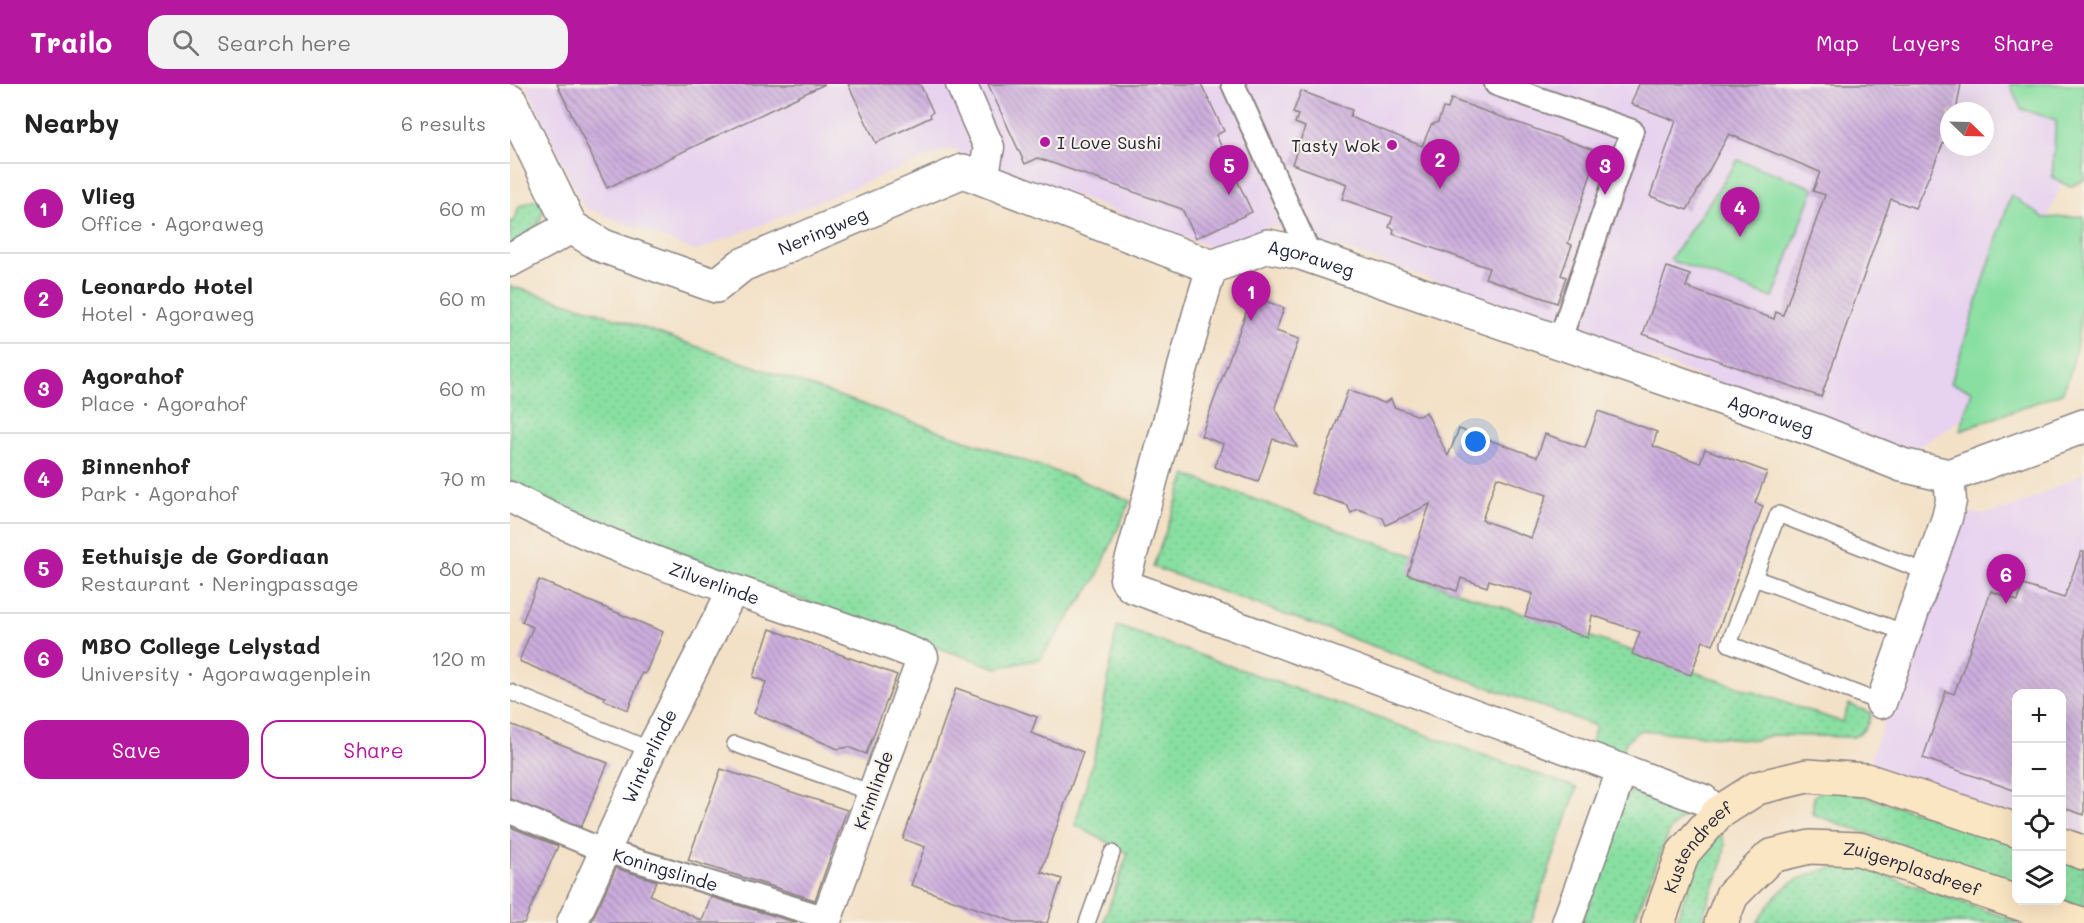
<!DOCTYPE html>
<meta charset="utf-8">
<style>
:root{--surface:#fff;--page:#f2f2f2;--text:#222;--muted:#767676;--line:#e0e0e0;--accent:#b5179e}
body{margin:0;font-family:Mali,sans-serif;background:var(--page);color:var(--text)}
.controls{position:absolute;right:18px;bottom:18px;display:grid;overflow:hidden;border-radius:12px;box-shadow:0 6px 24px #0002}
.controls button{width:54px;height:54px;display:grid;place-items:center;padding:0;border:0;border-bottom:2px solid var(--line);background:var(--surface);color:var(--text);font:30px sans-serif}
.compass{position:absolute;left:1430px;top:18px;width:54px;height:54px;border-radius:50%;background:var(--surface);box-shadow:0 6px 24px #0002;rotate:113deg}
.you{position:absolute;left:966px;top:358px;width:21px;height:21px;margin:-15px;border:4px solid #fff;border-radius:50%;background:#1a73e8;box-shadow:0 0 0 9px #1a73e833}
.badge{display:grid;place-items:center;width:39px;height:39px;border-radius:50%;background:var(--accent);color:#fff;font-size:20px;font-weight:700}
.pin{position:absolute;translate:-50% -50px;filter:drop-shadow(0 2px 3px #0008)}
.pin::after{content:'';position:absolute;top:32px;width:21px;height:18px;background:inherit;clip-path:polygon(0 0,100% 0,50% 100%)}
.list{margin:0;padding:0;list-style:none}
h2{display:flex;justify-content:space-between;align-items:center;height:78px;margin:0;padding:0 24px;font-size:26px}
h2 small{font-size:20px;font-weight:400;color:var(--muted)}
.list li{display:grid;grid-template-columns:39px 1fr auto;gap:18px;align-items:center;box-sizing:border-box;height:90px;padding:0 24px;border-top:2px solid var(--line)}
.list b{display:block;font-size:22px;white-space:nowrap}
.list p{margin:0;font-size:20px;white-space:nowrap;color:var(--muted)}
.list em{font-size:20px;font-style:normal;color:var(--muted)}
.actions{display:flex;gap:12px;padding:18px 24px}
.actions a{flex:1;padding:14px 0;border:2px solid var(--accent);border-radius:18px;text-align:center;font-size:21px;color:var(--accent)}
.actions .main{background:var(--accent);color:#fff}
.icon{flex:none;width:33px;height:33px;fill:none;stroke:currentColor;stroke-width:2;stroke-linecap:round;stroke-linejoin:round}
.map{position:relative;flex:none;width:1574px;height:839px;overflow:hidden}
header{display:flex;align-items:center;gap:36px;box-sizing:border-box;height:84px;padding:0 30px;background:var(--accent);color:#fff}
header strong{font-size:28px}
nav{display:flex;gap:33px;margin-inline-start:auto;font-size:21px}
.search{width:420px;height:54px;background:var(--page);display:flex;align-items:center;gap:15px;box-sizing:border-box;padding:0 21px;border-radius:18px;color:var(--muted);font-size:22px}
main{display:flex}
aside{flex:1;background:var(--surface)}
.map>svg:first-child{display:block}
</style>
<header>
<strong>Trailo</strong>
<div class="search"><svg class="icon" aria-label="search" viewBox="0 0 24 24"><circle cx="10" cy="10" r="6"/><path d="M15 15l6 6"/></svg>Search here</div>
<nav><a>Map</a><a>Layers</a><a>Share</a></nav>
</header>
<main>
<aside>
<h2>Nearby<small>6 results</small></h2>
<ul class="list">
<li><span class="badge">1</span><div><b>Vlieg</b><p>Office · Agoraweg</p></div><em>60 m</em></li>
<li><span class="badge">2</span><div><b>Leonardo Hotel</b><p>Hotel · Agoraweg</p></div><em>60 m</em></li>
<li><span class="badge">3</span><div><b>Agorahof</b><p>Place · Agorahof</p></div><em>60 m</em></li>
<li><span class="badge">4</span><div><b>Binnenhof</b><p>Park · Agorahof</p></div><em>70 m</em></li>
<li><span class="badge">5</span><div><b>Eethuisje de Gordiaan</b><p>Restaurant · Neringpassage</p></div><em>80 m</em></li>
<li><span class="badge">6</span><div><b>MBO College Lelystad</b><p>University · Agorawagenplein</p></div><em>120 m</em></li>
</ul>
<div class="actions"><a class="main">Save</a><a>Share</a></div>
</aside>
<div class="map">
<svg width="1574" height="839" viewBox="0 0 1574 839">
<defs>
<pattern id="grass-dots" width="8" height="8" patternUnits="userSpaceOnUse" patternTransform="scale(1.5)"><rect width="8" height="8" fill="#89dfa2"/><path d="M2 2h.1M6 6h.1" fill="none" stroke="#76bf8c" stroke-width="1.8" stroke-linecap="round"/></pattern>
<pattern id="building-back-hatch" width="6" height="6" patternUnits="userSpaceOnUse" patternTransform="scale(1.5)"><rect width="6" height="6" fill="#ccaddd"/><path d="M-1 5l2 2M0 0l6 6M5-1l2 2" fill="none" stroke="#a58cb4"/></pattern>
</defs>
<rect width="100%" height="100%" fill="#f7f3e8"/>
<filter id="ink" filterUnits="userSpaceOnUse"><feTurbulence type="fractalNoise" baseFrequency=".0167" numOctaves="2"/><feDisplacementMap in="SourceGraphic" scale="12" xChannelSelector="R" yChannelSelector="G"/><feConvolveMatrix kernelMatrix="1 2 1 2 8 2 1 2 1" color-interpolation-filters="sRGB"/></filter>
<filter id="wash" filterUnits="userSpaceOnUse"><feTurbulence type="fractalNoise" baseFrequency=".008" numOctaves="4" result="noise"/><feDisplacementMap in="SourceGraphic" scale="24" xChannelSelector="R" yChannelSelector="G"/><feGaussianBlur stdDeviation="1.35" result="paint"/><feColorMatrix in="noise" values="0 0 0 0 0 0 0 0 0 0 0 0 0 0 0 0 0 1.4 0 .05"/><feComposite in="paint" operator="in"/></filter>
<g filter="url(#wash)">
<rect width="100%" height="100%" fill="#f3e1c7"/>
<!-- built -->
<g fill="#e7d2ef" fill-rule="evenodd">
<path d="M 16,0 L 1574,0 L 1574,73 L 1557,85 L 1464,328 L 1400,368 L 873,178 L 760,142 L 704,164 L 439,65 L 186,167 L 74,123 ZM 1439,27 L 1475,27 L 1475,63 L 1439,63 Z"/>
<polygon points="1574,389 1574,761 1552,753 1552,610 1506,610 1506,737 1357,684 1453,429 1474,430 1505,423"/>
</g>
<!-- grass -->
<g fill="url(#grass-dots)" stroke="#56806e" stroke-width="1.5">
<path d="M 33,113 C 36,141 21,149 0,163 L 0,137 L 4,138 L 9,122 Z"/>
<polygon points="0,202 85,227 567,395 620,417 586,495 530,575 487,584 321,527 63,428 0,396"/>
<path d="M 676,391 L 907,473 L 901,492 L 1332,638 L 1339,620 L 1361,629 C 1358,641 1355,648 1343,653 L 1262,651 L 1245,656 L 1130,646 L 1117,657 L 1110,672 L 1081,659 L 1086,642 L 643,483 Z"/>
<polygon points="607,542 1067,704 1021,839 593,839 618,769 565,741 587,662"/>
<polygon points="1315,701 1506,757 1506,802 1302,730 1304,713"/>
<polygon points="1125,705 1181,724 1160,746 1123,839 1072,839 1113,717"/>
<polygon points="1200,744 1210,747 1215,761 1212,780 1190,839 1165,839"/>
<polygon points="1552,770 1574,778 1574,825 1552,816"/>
<path d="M 1330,782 L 1354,784 L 1512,839 L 1247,839 C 1269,800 1287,792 1330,782 Z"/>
</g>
<!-- garden -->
<g fill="#89dfa2" stroke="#56806e" stroke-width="1.5">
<polygon points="1500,0 1574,0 1574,96 1560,103 1542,93 1546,36 1511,25"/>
<polygon points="1228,76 1304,104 1263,214 1160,176"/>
<path d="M 1501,111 L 1534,134 L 1574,132 C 1574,185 1574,266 1552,309 L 1450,347 L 1462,307 L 1441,299 Z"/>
</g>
<g id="blocks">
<!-- building -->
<g fill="url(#building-back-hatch)" fill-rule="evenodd">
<polygon points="47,0 315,0 97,104"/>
<polygon points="338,0 410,0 423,28 420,30 421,33 366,59"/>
<polygon points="478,0 691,0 714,47 706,51 742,128 686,154 672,125 528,74 515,80"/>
<polygon points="1129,0 1451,0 1446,27 1439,27 1439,46 1405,124 1381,115 1311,313 1133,250 1157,183 1180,191 1176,203 1264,235 1266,228 1273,231 1315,111 1303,107 1310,88 1219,50 1177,126 1140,112 1166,37 1121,20"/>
<polygon points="791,7 842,26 840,33 912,62 921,41 928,38 933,24 938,25 941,15 1084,66 1081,76 1085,78 1058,159 1062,161 1051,191 1056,193 1047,219 975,194 979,184 883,150 884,145 879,143 883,133 832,115 837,100 782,80 795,43 785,39 788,31 783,29"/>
<polygon points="742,212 774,224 766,247 789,255 765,323 787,363 763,355 748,398 705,383 713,360 691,352"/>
<path d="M 838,306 L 874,319 L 881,315 L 884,323 L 909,332 L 916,328 L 938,372 L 949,345 L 1027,373 L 1035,350 L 1075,364 L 1088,327 L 1147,348 L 1143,362 L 1190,379 L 1195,365 L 1257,388 L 1245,419 L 1253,422 L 1203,561 L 1193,557 L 1181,591 L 1122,570 L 1130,548 L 1082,531 L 1078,554 L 1015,532 L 1023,510 L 979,496 L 977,503 L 951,494 L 947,507 L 897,490 L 920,420 L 876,441 L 873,434 L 848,425 L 841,429 L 837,421 L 801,409 ZM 987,393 L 1037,411 L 1021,454 L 972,436 Z"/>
<polygon points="1571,468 1574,468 1574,731 1551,723 1551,609 1506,609 1506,707 1413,674 1436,607 1444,610 1481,507 1508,517 1513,501 1554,514"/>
<polygon points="29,496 153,548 135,590 132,589 118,626 94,616 95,613 9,577 23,543 12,538"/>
<polygon points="260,545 387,591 356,670 338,663 328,665 244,629 256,598 243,593"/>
<polygon points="446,604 527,633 521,649 573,668 531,788 552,795 537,839 507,839 401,801 415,763 393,755"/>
<polygon points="0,640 98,679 71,743 0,715"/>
<polygon points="211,685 337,726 305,816 178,776"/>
<polygon points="0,743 48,762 14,839 0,839"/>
<polygon points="106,784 147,797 140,811 192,837 201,813 287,839 81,839"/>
</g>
</g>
</g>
<g filter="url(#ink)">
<use href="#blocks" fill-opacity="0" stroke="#8a8281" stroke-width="1.5"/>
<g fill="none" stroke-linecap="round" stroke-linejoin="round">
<!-- service casing -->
<g stroke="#8a8281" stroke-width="18">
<g id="service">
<polyline points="1244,494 1396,549"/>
<polyline points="0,608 141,666"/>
<polyline points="1371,619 1219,560 1268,430 1418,489"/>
<polyline points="225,660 362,709"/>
<polyline points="577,839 602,769"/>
</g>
</g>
<!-- pedestrian casing -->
<g stroke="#8a8281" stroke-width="26">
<g id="pedestrian">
<polyline points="723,0 795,160 791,169"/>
<polyline points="986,0 1122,47 1049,258"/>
<path id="s1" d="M 0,728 L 95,767 L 317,834"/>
</g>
</g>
<!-- minor casing -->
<g stroke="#8a8281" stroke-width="33">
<g id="minor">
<polyline points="451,0 479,63 473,95"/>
<path d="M 702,183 C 670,286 645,391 615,495 L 621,503 L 1165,705 L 1194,716 L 1208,729"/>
<path id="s2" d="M 0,413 C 131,483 276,519 413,573 L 315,839"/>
<polyline points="1371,619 1437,434 1441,417 1439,392"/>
<path id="s3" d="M 62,839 L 141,666 L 223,506"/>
<polyline points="1057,839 1112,686"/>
</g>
</g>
<!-- tertiary casing -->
<g stroke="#8a8281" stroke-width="36">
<g id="tertiary">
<path id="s4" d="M 0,17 L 61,143 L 93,162 L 206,202 L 232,181 L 453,87 L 702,183 L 758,162 L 791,169 L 1307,347 L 1392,381 L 1439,392 L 1574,342"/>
<polyline points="0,176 61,143"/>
</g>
</g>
<!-- secondary casing -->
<g stroke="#8a8281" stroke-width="36">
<g id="secondary">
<polyline points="1552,761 1574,769"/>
<path id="s5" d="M 1148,839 L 1173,769 L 1208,729 L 1247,704 L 1297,692 L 1356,696 L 1506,746"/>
<path id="s6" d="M 1211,839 L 1222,811 L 1261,772 L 1300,763 L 1349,765 L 1568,839"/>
</g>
</g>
<!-- service -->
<use href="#service" stroke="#fff" stroke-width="15"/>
<!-- pedestrian -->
<use href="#pedestrian" stroke="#fff" stroke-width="22"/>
<!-- minor -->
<use href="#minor" stroke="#fff" stroke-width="30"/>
<!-- tertiary -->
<use href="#tertiary" stroke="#fff" stroke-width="33"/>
<!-- secondary -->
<use href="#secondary" stroke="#fbe6c4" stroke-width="33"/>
</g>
</g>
<!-- markers -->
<g fill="#b5179e" stroke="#f7f3e8" stroke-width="2">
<circle cx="535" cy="58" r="6"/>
<circle cx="882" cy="61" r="6"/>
</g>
<g text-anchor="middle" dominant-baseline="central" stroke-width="4.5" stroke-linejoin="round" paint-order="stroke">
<!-- poi labels -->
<g font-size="18" fill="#22223b" stroke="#f7f3e8" text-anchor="start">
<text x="547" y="58">I Love Sushi</text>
<text x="870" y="61" text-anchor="end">Tasty Wok</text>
</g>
<!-- street labels -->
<g font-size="18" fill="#22223b" stroke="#f7f3e8">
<text stroke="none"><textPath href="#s4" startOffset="418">Neringweg</textPath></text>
<text stroke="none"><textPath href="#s4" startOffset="942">Agoraweg</textPath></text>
<text stroke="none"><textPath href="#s4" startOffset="1428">Agoraweg</textPath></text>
<text stroke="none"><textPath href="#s2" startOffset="222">Zilverlinde</textPath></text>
<text stroke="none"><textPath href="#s3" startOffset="184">Winterlinde</textPath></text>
<text transform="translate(363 706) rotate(-70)">Krimlinde</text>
<text stroke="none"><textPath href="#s5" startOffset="87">Kustendreef</textPath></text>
<text stroke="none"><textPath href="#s1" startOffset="166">Koningslinde</textPath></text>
<text stroke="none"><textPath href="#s6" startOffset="230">Zuigerplasdreef</textPath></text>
</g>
</g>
</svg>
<div class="controls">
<button>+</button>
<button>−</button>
<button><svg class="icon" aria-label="locate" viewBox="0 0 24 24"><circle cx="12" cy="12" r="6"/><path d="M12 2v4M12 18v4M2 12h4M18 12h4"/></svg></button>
<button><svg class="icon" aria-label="layers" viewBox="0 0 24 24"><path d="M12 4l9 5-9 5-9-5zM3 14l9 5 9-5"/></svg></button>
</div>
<svg class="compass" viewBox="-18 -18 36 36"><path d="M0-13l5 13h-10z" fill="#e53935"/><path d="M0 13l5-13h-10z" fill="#767676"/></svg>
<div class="you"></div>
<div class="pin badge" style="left:741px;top:237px">1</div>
<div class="pin badge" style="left:930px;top:105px">2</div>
<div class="pin badge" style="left:1095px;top:111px">3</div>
<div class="pin badge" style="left:1230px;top:153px">4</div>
<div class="pin badge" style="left:719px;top:111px">5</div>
<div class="pin badge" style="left:1496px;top:520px">6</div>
</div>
</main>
